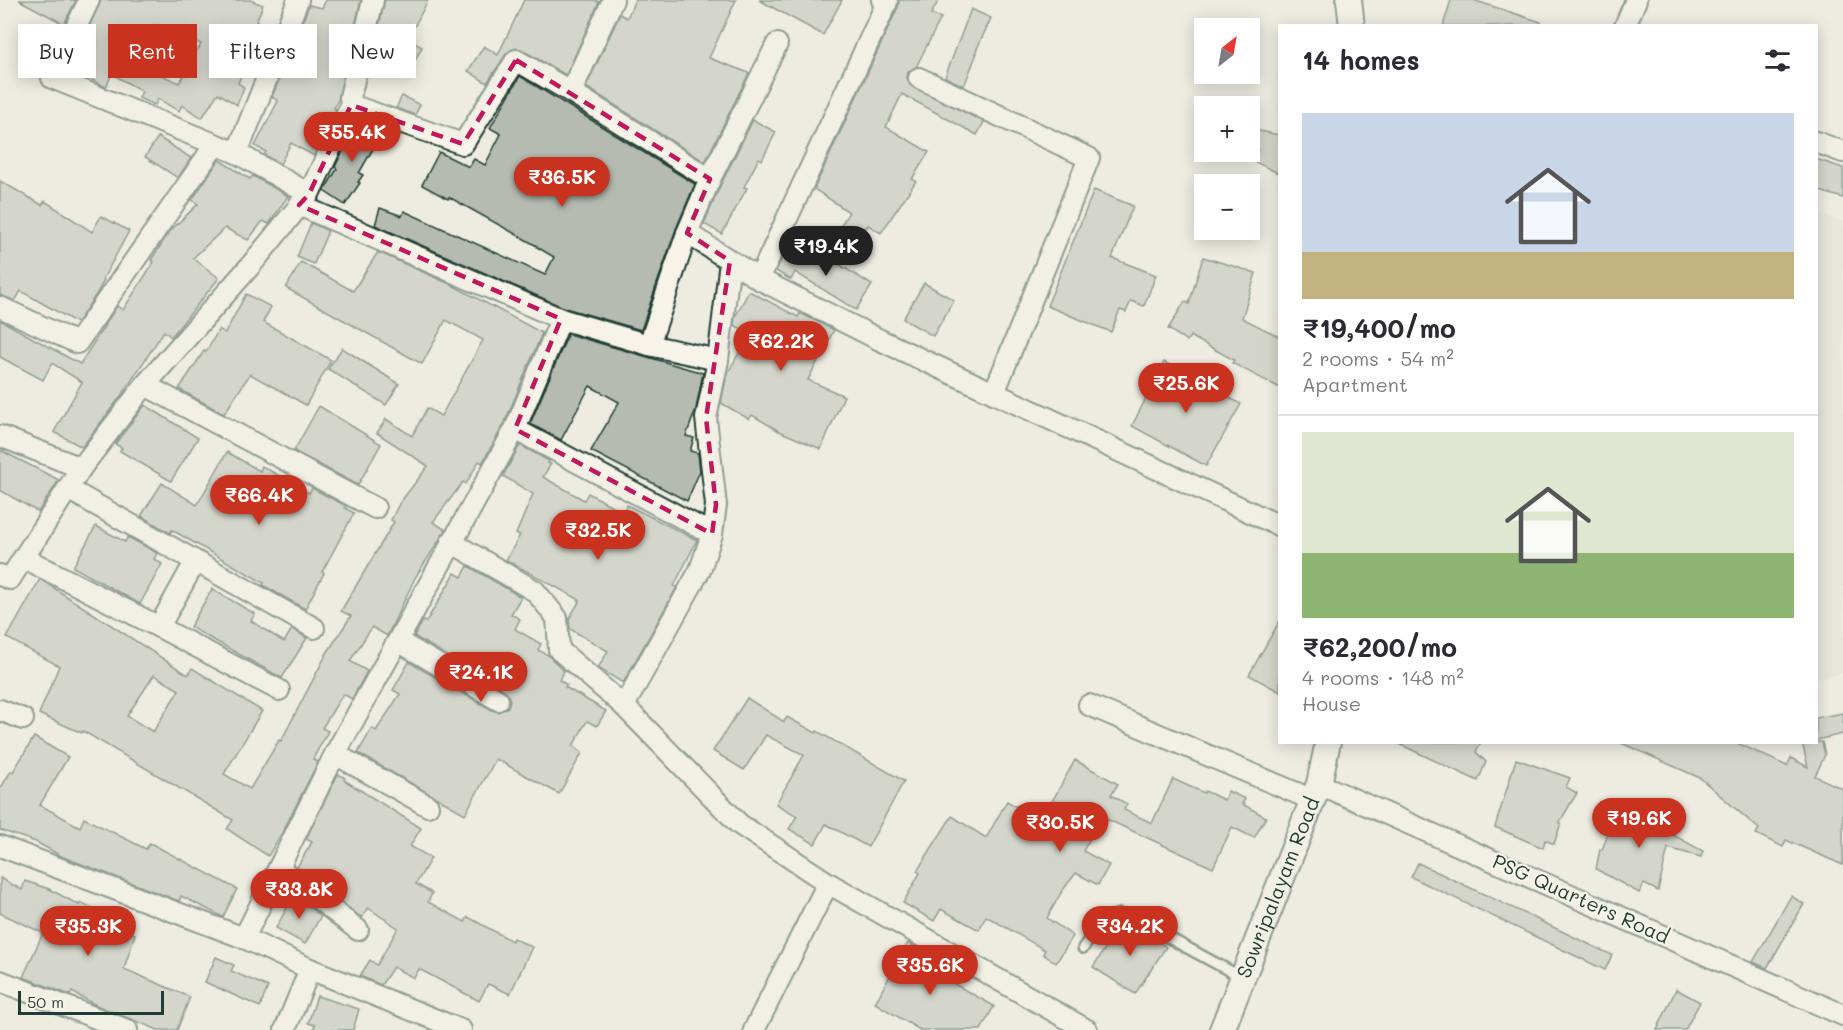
<!DOCTYPE html>
<meta charset="utf-8">
<style>
:root{--surface:#fff;--page:#f7f7f7;--text:#2b2b33;--muted:#7c7c81;--line:#e1e1e2;--accent:#c8321e}
body{margin:0;font-family:Mali,sans-serif;background:var(--page);color:var(--text);height:100vh;display:flex;flex-direction:column;font-size:22px;white-space:nowrap}
*{box-sizing:border-box;margin:0}
p{font-size:20px;color:var(--muted)}
.icon{flex:none;width:33px;height:33px;fill:none;stroke:currentColor;stroke-width:2;stroke-linecap:round;stroke-linejoin:round}
.map{position:relative;flex:1;overflow:hidden}
.details{position:absolute;left:1278px;top:24px;width:540px;height:720px;display:flex;flex-direction:column;background:var(--surface);border-radius:0px;box-shadow:0 3px 15px #0003}
.details>*{flex:none}
.top-card{position:absolute;left:18px;top:24px;width:570px;height:54px;display:flex;gap:12px}
.needle{width:39px;rotate:31deg}
.controls{position:absolute;left:1194px;top:18px;display:grid;gap:12px}
.controls a{display:grid;place-items:center;width:66px;height:66px;border-radius:0px;background:var(--surface);box-shadow:0 3px 15px #0003;font-size:30px}
.scale{position:absolute;left:18px;bottom:15px;width:146px;box-sizing:border-box;padding-left:6px;border:3px solid #1f3d34;border-top:0;font-size:16px;line-height:21px;white-space:nowrap;color:#1f3d34;-webkit-text-stroke:4px #f7f3e8;paint-order:stroke}
.price{position:absolute;translate:-50% -51px;padding:0 14px;border-radius:21px;background:var(--accent);color:#fff;font-size:20px;line-height:39px;filter:drop-shadow(0 2px 3px #0008)}
.price::after{content:'';position:absolute;left:50%;top:36px;width:18px;height:14px;margin-left:-9px;background:inherit;clip-path:polygon(0 0,100% 0,50% 100%)}
.price.selected{background:#222;color:#fff}
ul{padding:0;list-style:none}
li{display:grid;align-content:center;gap:12px;height:318px;padding:0 24px}
li+li{border-top:2px solid var(--line)}
li span{display:grid;place-items:center;height:186px;border-radius:0px;color:#555}
li>.icon{margin-inline-start:auto}
span .icon{width:108px;height:108px;fill:#fffc;stroke-width:1}
li b{font-size:26px}
h2{display:flex;justify-content:space-between;align-items:center;height:72px;padding:0 24px;font-size:26px}
.pill{padding:0 21px;border-radius:0px;background:var(--surface);box-shadow:0 3px 15px #0003;font-size:21px;line-height:54px}
.pill.selected{background:var(--accent);color:#fff}
.map>svg:first-child{display:block}
.built{fill:#ddddd2}
.building{fill:#b5bbb0;stroke:#1f3d34;stroke-width:1.5;fill-rule:evenodd}
.lines{fill:none;stroke-linecap:round;stroke-linejoin:round}
.service-casing{stroke:#1f3d34;stroke-width:14}
.minor-casing{stroke:#1f3d34;stroke-width:24}
.tertiary-casing{stroke:#1f3d34;stroke-width:28}
.service{stroke:#f7f3e8;stroke-width:9}
.minor{stroke:#f7f3e8;stroke-width:20}
.tertiary{stroke:#f7f3e8;stroke-width:24}
.marked{fill:none;stroke:#c2185b;stroke-width:4.5;stroke-dasharray:12 8;stroke-linejoin:round}
.labels{text-anchor:middle;stroke-width:4.5;stroke-linejoin:round;paint-order:stroke}
.street-label{font-size:20px;fill:#1f3d34;stroke:#f7f3e8}
</style>
<div class="map">
<svg width="1843" height="1030" viewBox="0 0 1843 1030">
<rect width="100%" height="100%" fill="#eeece1"/>
<filter id="ink" filterUnits="userSpaceOnUse"><feTurbulence type="fractalNoise" baseFrequency=".0167" numOctaves="2"/><feDisplacementMap in="SourceGraphic" scale="12" xChannelSelector="R" yChannelSelector="G"/><feConvolveMatrix kernelMatrix="1 2 1 2 8 2 1 2 1" color-interpolation-filters="sRGB"/></filter>
<g filter="url(#ink)">
<path class="built" d="M1817 213 1843 222V673L1817 679Z"/>
<g class="building">
<path d="M19 0H76L64 24Z"/>
<path d="M101 0H250L263 5 256 22 269 27 260 49 253 47 238 83 244 87 237 105 218 93 202 118 182 105 179 111 158 99 155 105 139 98 142 91 112 74 106 87 72 70 88 40 85 36ZM155 25 201 44 179 83 135 63Z"/>
<path d="M326 0H361L338 100 334 108 336 109 314 156 291 143 280 164 264 155 266 152 255 146 278 101 272 97 287 60 302 30 300 28 309 5 322 8Z"/>
<path d="M385 0H428L408 39 422 47 407 76 391 70 399 50 376 38Z"/>
<path d="M524 0H595L599 2 566 75 522 50 516 48 506 54 487 83 468 71 484 46 498 55Z"/>
<path d="M635 0H736L709 58 749 73 705 162 586 87 620 14 627 18Z"/>
<path d="M759 0H842L823 35Z"/>
<path d="M899 0H939L931 14 941 18 916 67 908 72 907 78 910 85 984 122 977 135 902 94 886 127 929 152 912 179 916 181 881 233 868 225 860 238 841 225 849 212 814 189 898 7Z"/>
<path d="M1451 0H1473L1541 22 1540 26H1443Z"/>
<path d="M971 9 991 18 975 53H977L964 86 945 77Z"/>
<path d="M520 76 695 184 676 229 641 330 565 308 375 225 380 208 402 216 404 211 545 275 554 257 537 247V246L449 197 448 199 422 185 439 152 469 167 474 159 485 165 501 134 490 128Z"/>
<path d="M402 96 420 105 415 115 396 108Z"/>
<path d="M753 120 776 132 762 160 759 158 744 187 747 188 722 234 704 224 721 184Z"/>
<path d="M357 121 381 135 359 173 363 175 358 182 360 183 345 205 324 191 337 169 335 167Z"/>
<path d="M1254 130 1280 135V174L1253 161 1258 150 1250 148Z"/>
<path d="M158 137 191 158 178 178 145 157Z"/>
<path d="M1816 159 1843 168V198L1816 190Z"/>
<path d="M219 160 250 179 253 176 288 196 269 224 263 221 248 240 225 228 193 258 219 278 171 337 164 331 124 392 82 447 54 432 82 382 52 363 43 380 0 357V320L80 364 117 306 123 310 154 262 151 260 170 231 198 204 192 200Z"/>
<path d="M0 181 42 205 45 201 92 232 101 216 129 231 103 279 104 280 97 293 77 323 21 291 15 301 0 295Z"/>
<path d="M1094 190 1133 206 1112 258 1156 275 1144 306 1131 301 1126 312 1120 310 1111 332 1047 306Z"/>
<path d="M311 223 328 231 314 264 297 257Z"/>
<path d="M787 248 811 262 818 251 872 285 856 310 795 272 791 280 776 271Z"/>
<path d="M378 252 452 285 542 333 504 424 482 463 479 461 466 484 463 482 433 522 446 530 416 576 387 636 372 627 350 661 367 671 352 699 343 694 322 728 328 731 313 759 318 762 282 833 268 856 227 829 233 820 83 731 82 733 39 714 59 666 7 638 40 579 188 675 192 668 262 711 224 774 250 789 279 740 281 741 327 653 351 616 341 611 394 522 391 520 399 504 428 466 377 433 386 419 412 436 427 408 441 416 483 340 446 320 422 364 286 288 301 262 353 291ZM154 675 179 690 153 732 127 716Z"/>
<path d="M1203 257 1256 273 1242 318 1280 337V388L1232 363 1234 360 1190 336 1187 341 1168 329 1185 301 1189 304Z"/>
<path d="M924 283 954 300 933 336 903 319Z"/>
<path d="M749 291 798 317 800 313 834 330 808 380 844 396 821 449 779 431 752 415 749 419 721 403 727 374 743 346 741 345 747 332 734 325 735 317Z"/>
<path d="M246 294 271 307 263 322 331 360 306 405 250 374 224 414 179 389 204 351 206 352 219 329 225 333Z"/>
<path d="M568 334 703 373 696 409 686 436 694 438 690 451 698 453 700 471 687 501 591 451 619 402 590 386 561 440 530 424Z"/>
<path d="M342 348 399 384 386 405 328 369Z"/>
<path d="M1164 362 1241 404 1206 466 1132 426Z"/>
<path d="M145 405 198 438 171 481 120 451 122 448 115 444Z"/>
<path d="M319 406 381 444 358 485 294 451Z"/>
<path d="M520 445 549 461 548 463 551 464 543 477 584 500 588 493 623 512 627 505 697 540 674 586 677 587 623 683 598 668 608 651 570 629 569 619 580 600 506 560 520 535 516 534 533 494 503 476Z"/>
<path d="M0 450 59 480 38 512 0 490Z"/>
<path d="M227 452 260 471 262 466 309 493 312 488 346 506 345 508 354 513 322 572 324 573 305 609 263 585 264 583 172 530 170 533 141 516 162 483 197 505Z"/>
<path d="M96 526 125 542 128 537 157 553 154 559 162 564 140 604 73 567Z"/>
<path d="M468 566 521 597 511 614 520 619 515 629 541 644 538 650 548 655 564 671 559 680 567 685 565 687 606 711 597 726 587 721 573 746 582 753 559 794 496 759 465 814 358 753 372 728 376 731 400 694 393 690 409 662 492 710 498 712 508 707 510 700 504 690 414 636 423 621 426 622 455 573 462 577Z"/>
<path d="M212 589 255 614 251 621 284 642 292 629 307 638 282 678 190 627Z"/>
<path d="M1280 620V692L1249 675Z"/>
<path d="M747 698 784 722 787 717 816 733 817 731 904 781 868 847 826 824 815 844 789 829 797 816 776 804 804 755 766 735 744 770 713 751Z"/>
<path d="M1843 713V734L1816 740V718Z"/>
<path d="M34 737 68 757 40 805 80 827 84 818 146 849 150 843 237 889 223 917 181 896 179 901 63 857 36 842 0 830V789L11 771 13 772Z"/>
<path d="M1395 742H1481L1476 752 1486 762 1478 781Z"/>
<path d="M1619 742H1735L1787 766 1791 758 1808 767 1802 742H1822L1825 755 1815 776 1843 789V865L1786 840 1783 847 1756 834 1759 829 1700 778Z"/>
<path d="M1516 759 1570 778 1566 787 1577 793 1559 823H1561L1554 844 1545 840 1543 848 1495 827Z"/>
<path d="M1075 760 1118 784 1111 795 1127 804 1124 810 1152 823 1173 779 1204 793 1205 791 1224 800 1228 791 1245 799 1242 804 1266 817 1254 838 1232 827 1213 868 1102 817 1083 851 1109 865 1098 885 1076 873 1062 891 1047 918 1073 936 1056 963 1043 954 1045 950 986 916 979 930 941 909 934 921 903 903 920 873 917 871 952 816 986 838 1007 801 1041 821Z"/>
<path d="M338 774 345 778 344 780 421 828 410 846 431 858 416 884 432 893 428 902 465 922 468 917 512 941 513 938 532 947 510 994 488 984 479 1001 419 969 414 978 393 967 381 985 360 976 370 960 377 965 398 928 368 908 362 918 297 867 312 842 306 839Z"/>
<path d="M1620 804 1677 826 1673 835 1703 851 1701 857 1668 848 1658 891 1644 884 1639 893 1596 869 1600 849 1602 850 1612 822 1609 820Z"/>
<path d="M1418 863 1612 955 1605 970 1411 877Z"/>
<path d="M0 878 22 890 25 881 49 889 79 905 80 903 105 913 101 923 135 934 124 969 190 997 177 1030H158L96 1005 72 992 70 995 23 977 43 933 0 913Z"/>
<path d="M294 895 321 916 305 944 276 928Z"/>
<path d="M1791 896 1804 904 1767 968 1753 962Z"/>
<path d="M1122 922 1143 931 1166 947 1135 994 1093 967Z"/>
<path d="M908 943 946 964 940 976 994 1006 981 1030H920L875 1003Z"/>
<path d="M216 957 234 965 231 971 268 987 260 1007 205 982Z"/>
<path d="M1676 989 1700 1002 1685 1030H1657Z"/>
<path d="M317 996 359 1009 353 1030H313L315 1025 308 1023Z"/>
</g>
<g class="lines">
<defs>
<path id="service" d="M1083 948 1105 918 1120 914 1136 920 1241 977"/>
<g id="minor">
<path d="M89 0 52 78 237 153 298 0"/>
<path d="M613 0 571 92 710 179 687 233 759 279 880 340 1280 526"/>
<path d="M1625 26 1636 0"/>
<path d="M919 78 1089 158 994 393"/>
<path d="M351 105 463 144 516 60 571 92"/>
<path d="M1816 142 1843 152"/>
<path d="M710 179 777 44"/>
<path d="M309 194 351 105 350 97 373 0"/>
<path d="M759 279 887 2 882 0"/>
<path d="M0 307 77 343 215 145"/>
<path d="M561 319 649 345 687 233"/>
<path d="M649 345 718 360"/>
<path d="M145 385 375 508"/>
<path d="M515 429 712 534 716 505 706 418 718 360 730 261"/>
<path d="M0 436 81 468"/>
<path d="M68 489 314 628"/>
<path d="M451 542 535 591 557 618 559 650 624 706 739 824 828 883"/>
<path d="M24 558 159 627"/>
<path d="M195 562 159 627 279 690"/>
<path d="M0 575 10 579 81 468 145 385 251 265 309 194 237 153"/>
<path d="M398 641 498 700"/>
<path d="M1089 705 1313 800"/>
<path d="M624 706 700 570 712 534"/>
<path d="M0 710 23 719"/>
<path d="M335 754 428 806"/>
<path d="M1319 784 1843 1015"/>
<path d="M0 846 244 938 310 969 285 1030"/>
<path d="M279 868 358 930"/>
<path d="M244 938 335 754 515 429 561 319 299 205"/>
<path d="M310 969 461 1030"/>
<path d="M0 981 127 1030"/>
<path d="M754 1030 828 883 1087 1030"/>
</g>
<g id="tertiary">
<path d="M1349 0 1352 26"/>
<path id="s1" d="M1222 1030 1319 784 1328 742"/>
</g>
</defs>
<use href="#service" class="service-casing"/>
<use href="#minor" class="minor-casing"/>
<use href="#tertiary" class="tertiary-casing"/>
<use href="#service" class="service"/>
<use href="#minor" class="minor"/>
<use href="#tertiary" class="tertiary"/>
</g>
</g>
<path d="M0 0H1843V1030H0ZM516 60 710 179 687 233 730 261 706 418 716 505 712 534 515 429 561 319 299 205 309 194 351 105 463 144Z" fill="#eeece1" fill-opacity=".55" fill-rule="evenodd"/>
<path class="marked" d="M516 60 710 179 687 233 730 261 706 418 716 505 712 534 515 429 561 319 299 205 309 194 351 105 463 144Z"/>
<g class="labels">
<g class="street-label">
<text dy="7" stroke="none"><textPath href="#s1" startOffset="153">Sowripalayam Road</textPath></text>
<text transform="translate(1581 899) rotate(24)" y="7">PSG Quarters Road</text>
</g>
</g>
</svg>
<div class="controls">
<a><svg class="needle" viewBox="-14 -14 28 28"><path d="M0-13l5 13h-10z" fill="#e53935"/><path d="M0 13l5-13h-10z" fill="#7c7c81"/></svg></a>
<a>+</a>
<a>−</a>
</div>
<div class="scale">50 m</div>
<b class="price" style="left:352px;top:163px">₹55.4K</b>
<b class="price" style="left:562px;top:208px">₹36.5K</b>
<b class="price selected" style="left:826px;top:277px">₹19.4K</b>
<b class="price" style="left:781px;top:372px">₹62.2K</b>
<b class="price" style="left:1186px;top:414px">₹25.6K</b>
<b class="price" style="left:259px;top:526px">₹66.4K</b>
<b class="price" style="left:598px;top:561px">₹32.5K</b>
<b class="price" style="left:481px;top:703px">₹24.1K</b>
<b class="price" style="left:1639px;top:849px">₹19.6K</b>
<b class="price" style="left:1060px;top:853px">₹30.5K</b>
<b class="price" style="left:299px;top:920px">₹33.8K</b>
<b class="price" style="left:88px;top:957px">₹35.3K</b>
<b class="price" style="left:1130px;top:957px">₹34.2K</b>
<b class="price" style="left:930px;top:996px">₹35.6K</b>
<div class="top-card">
<a class="pill">Buy</a>
<a class="pill selected">Rent</a>
<a class="pill">Filters</a>
<a class="pill">New</a>
</div>
<section class="details">
<h2>14 homes<svg class="icon" aria-label="filters" viewBox="0 0 24 24"><path d="M4 7h16M4 17h16"/><circle cx="9" cy="7" r="2"/><circle cx="15" cy="17" r="2"/></svg></h2>
<ul>
<li><span style="background:linear-gradient(#c9d6e8 75%,#c2b280 0)"><svg class="icon" aria-label="home" viewBox="0 0 24 24"><path d="M3 11l9-7 9 7M6 9v11h12V9"/></svg></span><div><b>₹19,400/mo</b><p>2 rooms · 54 m²</p><p>Apartment</p></div></li>
<li><span style="background:linear-gradient(#dfe7d0 65%,#8fb573 0)"><svg class="icon" aria-label="home" viewBox="0 0 24 24"><path d="M3 11l9-7 9 7M6 9v11h12V9"/></svg></span><div><b>₹62,200/mo</b><p>4 rooms · 148 m²</p><p>House</p></div></li>
</ul>
</section>
</div>
